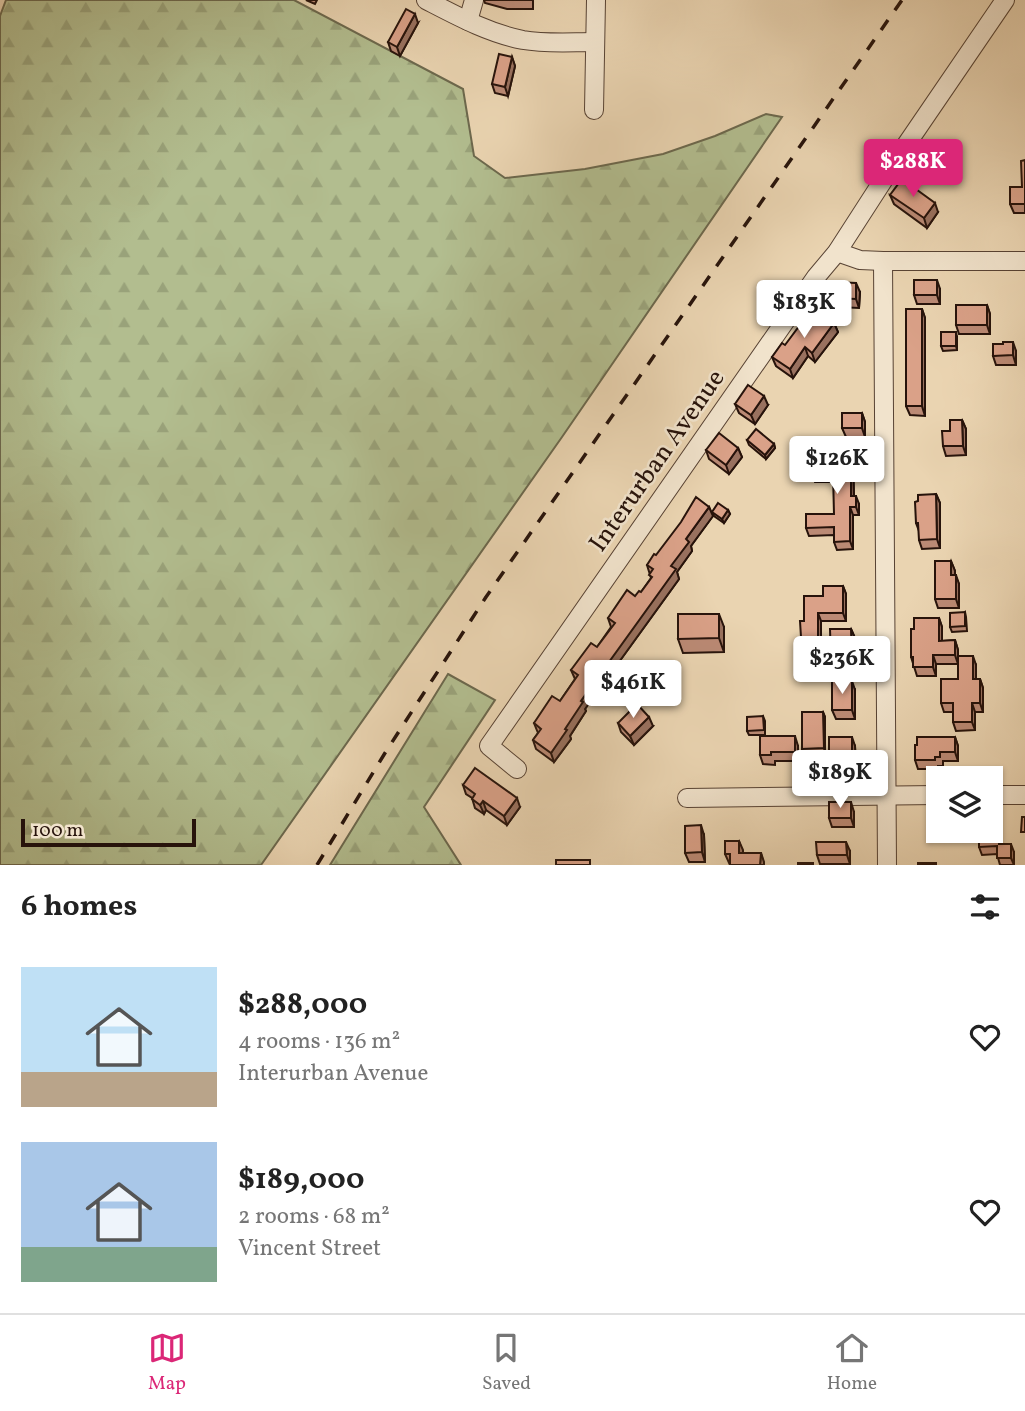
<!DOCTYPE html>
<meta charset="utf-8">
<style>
:root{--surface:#fff;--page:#f2f2f2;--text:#222;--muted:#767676;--line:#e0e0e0;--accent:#db2777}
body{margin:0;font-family:Vollkorn,serif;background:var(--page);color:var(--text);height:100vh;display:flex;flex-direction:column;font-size:26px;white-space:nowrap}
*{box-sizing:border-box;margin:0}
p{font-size:23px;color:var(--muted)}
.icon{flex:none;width:38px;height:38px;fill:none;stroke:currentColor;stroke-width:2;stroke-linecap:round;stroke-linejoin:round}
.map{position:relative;height:865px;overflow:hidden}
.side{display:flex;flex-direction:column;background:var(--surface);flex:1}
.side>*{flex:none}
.fabs{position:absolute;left:926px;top:766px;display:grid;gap:14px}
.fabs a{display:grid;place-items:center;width:77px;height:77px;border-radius:0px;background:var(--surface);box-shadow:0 2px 5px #0004;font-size:35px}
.scale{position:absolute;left:21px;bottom:18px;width:175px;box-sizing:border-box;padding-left:7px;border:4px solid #27130b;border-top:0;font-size:19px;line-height:24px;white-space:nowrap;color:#27130b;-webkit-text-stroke:5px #f1e3cc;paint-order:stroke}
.price{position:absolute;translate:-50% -60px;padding:0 16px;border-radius:7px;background:#fff;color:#222;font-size:23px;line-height:46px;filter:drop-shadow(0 2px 4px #0008)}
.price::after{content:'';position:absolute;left:50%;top:42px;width:21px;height:16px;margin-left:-10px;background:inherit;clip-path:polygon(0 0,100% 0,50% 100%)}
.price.current{background:var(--accent);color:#fff}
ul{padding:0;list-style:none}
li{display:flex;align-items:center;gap:21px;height:175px;padding:0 21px}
li span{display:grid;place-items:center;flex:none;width:196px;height:140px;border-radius:0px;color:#555}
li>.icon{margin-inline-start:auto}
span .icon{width:84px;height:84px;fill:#fffc;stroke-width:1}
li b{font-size:30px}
h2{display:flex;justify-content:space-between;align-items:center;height:84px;padding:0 21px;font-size:30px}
.menu{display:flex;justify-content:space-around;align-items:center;height:98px;border-top:2px solid var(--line);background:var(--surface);font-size:19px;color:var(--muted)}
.menu a{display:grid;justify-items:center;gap:4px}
.menu .current{color:var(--accent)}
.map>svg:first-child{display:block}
.forest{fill:url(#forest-firs);stroke:#6c684d;stroke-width:2}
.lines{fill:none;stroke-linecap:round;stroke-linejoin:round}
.minor-casing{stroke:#584334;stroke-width:20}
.minor{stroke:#f1e3cc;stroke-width:18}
.rail{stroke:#27130b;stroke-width:3.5;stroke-dasharray:12 12;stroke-linecap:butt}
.wall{fill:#bb8a75;stroke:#27130b;stroke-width:2}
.shaded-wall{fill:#99715f;stroke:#27130b;stroke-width:2}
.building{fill:#daa188;stroke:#27130b;stroke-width:2}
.labels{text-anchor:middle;stroke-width:5;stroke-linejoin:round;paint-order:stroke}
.street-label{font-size:26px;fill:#27130b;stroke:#f1e3cc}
</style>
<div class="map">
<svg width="1025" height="865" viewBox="0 0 1025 865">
<defs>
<pattern id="forest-firs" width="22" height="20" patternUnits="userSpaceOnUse" patternTransform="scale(1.75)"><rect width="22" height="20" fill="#b2bd8f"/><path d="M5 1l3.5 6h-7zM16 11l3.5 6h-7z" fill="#99a27a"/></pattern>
</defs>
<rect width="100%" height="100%" fill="#ead4b1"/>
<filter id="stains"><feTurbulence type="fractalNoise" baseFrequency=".00286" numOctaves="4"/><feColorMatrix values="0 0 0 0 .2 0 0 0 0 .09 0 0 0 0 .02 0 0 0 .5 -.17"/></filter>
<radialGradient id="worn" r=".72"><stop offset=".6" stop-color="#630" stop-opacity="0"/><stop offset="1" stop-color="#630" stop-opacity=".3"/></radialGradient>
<g class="forest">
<path d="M6 0H294L463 89 474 156 505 178 585 169 663 154 715 136 766 114 782 117 562 437 261 865H0V16Z"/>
<path d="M448 674 495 700 424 807 461 865H330Z"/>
</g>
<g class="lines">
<defs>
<g id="minor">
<path d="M426 0C457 16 488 33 523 40 546 44 571 42 594 42"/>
<path d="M468 21 474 0"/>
<path d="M594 110 596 0"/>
<path d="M837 252 860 260 883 261H1025"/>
<path d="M883 261 887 865"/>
<path d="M517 769 489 746 816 277 837 252 906 145 1005 0"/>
<path d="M990 795H1025"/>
<path d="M687 798 938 795"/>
</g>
</defs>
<use href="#minor" class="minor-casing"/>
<use href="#minor" class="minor"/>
<path class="rail" d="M317 865 385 753 486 597 902 0"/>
</g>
<g class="wall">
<path d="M306 0H317L315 4Z"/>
<path d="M484 0H533V9H507L485 3Z"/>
<path d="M418 23 400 56 391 51 388 42Z"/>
<path d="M512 57 515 66 508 96 495 93 492 84Z"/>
<path d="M1025 160V213H1014L1010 204 1022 187Z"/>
<path d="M890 195 938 212 927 228 894 204Z"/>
<path d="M940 289V304H917L914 295Z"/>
<path d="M860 292 859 308 838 307V310L820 309 817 300Z"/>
<path d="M987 305 990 314V334H959L956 325Z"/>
<path d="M922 309 925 318V416L910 415 906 406Z"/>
<path d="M834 323 838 332 815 362 808 356 793 378 776 366 772 357 805 329Z"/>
<path d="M957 337V350L943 351 941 346Z"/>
<path d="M1016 351V365H996L993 356Z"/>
<path d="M735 404 768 405 755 424 739 413Z"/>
<path d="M862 413 865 422V437H846L842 428Z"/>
<path d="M962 420 966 429V455L946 456 943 446 950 431Z"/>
<path d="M747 440 774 444 775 448 766 459 749 445Z"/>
<path d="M738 448 742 457 729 474 709 459 706 450Z"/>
<path d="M851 450 853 458 854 496 859 504V515H853V549L837 550 834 542V535L809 536 806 528 834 514V482H815L812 474 833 463Z"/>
<path d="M936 494 940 503V548L922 549 919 540V531L916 523 918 501Z"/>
<path d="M709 507 713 516 691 546 692 551 677 572 679 579 585 709 586 711 570 736 571 739 554 762 536 749 533 740 538 733 534 723 560 701 575 679 571 670 597 647 611 627 608 618 641 592 651 578 647 565Z"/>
<path d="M728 510 730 514 724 523 714 516 712 512Z"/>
<path d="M951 561 955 571V575L959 584V608H938L935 599Z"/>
<path d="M843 586 846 594V621H821V645H804L801 637 804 621 823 596Z"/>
<path d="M965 612 966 617 967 631 952 632 950 627Z"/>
<path d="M939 618 942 627V641L955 640 958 650V664H936V676H917L911 657 914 629Z"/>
<path d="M724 627V652L683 653 678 639Z"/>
<path d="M851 629 855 638V671H834L831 662Z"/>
<path d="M976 665V679H980L983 688V712H975V730L956 731 953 722V712H944L941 703 958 679Z"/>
<path d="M855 690V719H836L832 710Z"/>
<path d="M823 712 825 717V753H803L802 749Z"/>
<path d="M763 716 765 721V735H749L747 731Z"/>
<path d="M618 723 653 726 634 745 621 732Z"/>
<path d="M955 737 958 746V761H943V766H938V769H918L915 760Z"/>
<path d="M798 746V761H775V765L763 764 760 755Z"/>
<path d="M855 746 856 769 832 770 829 760Z"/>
<path d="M463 785 520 807 507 825 486 810 484 814 475 808 472 798 466 794Z"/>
<path d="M854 812V827H832L829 818Z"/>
<path d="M999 818 1001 826V844L1014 852V865H1000L997 854 982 855 979 847Z"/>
<path d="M704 835 705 862H689L685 853Z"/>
<path d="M739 841 743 853H761L764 865H730L725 854Z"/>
<path d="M850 851V864H820L817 855Z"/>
</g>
<g class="shaded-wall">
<path d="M415 14 418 23 400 56 397 47Z"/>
<path d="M512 57 515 66 508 96 505 87Z"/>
<path d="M935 203 938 212 927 228 924 218Z"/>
<path d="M937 280 940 289V304L937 295Z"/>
<path d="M856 283 860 292 859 308 856 299Z"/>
<path d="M987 305 990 314V334L987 325Z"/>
<path d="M922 309 925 318V416L922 406Z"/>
<path d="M834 323 838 332 815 362 812 353Z"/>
<path d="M956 332 957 337V350L956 346Z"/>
<path d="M1013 342 1016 351V365L1013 355Z"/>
<path d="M805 347 808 356 793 378 790 369Z"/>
<path d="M764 396 768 405 755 424 751 415Z"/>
<path d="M862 413 865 422V437L862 428Z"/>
<path d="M962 420 966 429V455L963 446Z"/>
<path d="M774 444 775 448 766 459 765 455Z"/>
<path d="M738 448 742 457 729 474 726 465Z"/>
<path d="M851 450 853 458 854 504 851 496Z"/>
<path d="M936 494 940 503V548L937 539Z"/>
<path d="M856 496 859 504V515L856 507Z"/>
<path d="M709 507 713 516 691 546 692 551 677 572 679 579 585 709 586 711 570 736 571 739 554 762 551 753 581 701 686 539Z"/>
<path d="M850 507 853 515V549L850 541Z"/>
<path d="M728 510 730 514 724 523 722 519Z"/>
<path d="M951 561 955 571V584L951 575Z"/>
<path d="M956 575 959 584V608L956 599Z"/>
<path d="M843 586 846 594V621L843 613Z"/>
<path d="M818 613 821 621V645L818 637Z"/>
<path d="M719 614 724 627V652L719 638Z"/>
<path d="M939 618 942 627V650L939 641Z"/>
<path d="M851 629 855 638V671L852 662Z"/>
<path d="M955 640 958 650V664L955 655Z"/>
<path d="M933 655 936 664V676L933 667Z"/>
<path d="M973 656 976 665V688L973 679Z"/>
<path d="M980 679 983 688V712L980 703Z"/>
<path d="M852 681 855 690V719L852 710Z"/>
<path d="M972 703 975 712V730L972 722Z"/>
<path d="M823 712 825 717V753L824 748Z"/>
<path d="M649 717 653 726 634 745 630 736Z"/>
<path d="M795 736 798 746V761L795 752Z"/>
<path d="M852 737 855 746 856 769 852 760Z"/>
<path d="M955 737 958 746V761L955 752Z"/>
<path d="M517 798 520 807 507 825 504 816Z"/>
<path d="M483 801 486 810 484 814 480 805Z"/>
<path d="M851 802 854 812V827L851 818Z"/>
<path d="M999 818 1001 826V852L999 844Z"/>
<path d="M701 825 704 835 705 862 702 852Z"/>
<path d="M739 841 743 850V862L739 853Z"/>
<path d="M846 842 850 851V864L847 855Z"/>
<path d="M1011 844 1014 852V865L1011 858Z"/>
<path d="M761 853 764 862V865H760Z"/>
</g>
<g class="building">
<path d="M406 9 415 14 397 47 388 42Z"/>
<path d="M499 54 512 57 505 87 492 84Z"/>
<path d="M1025 160V204H1010V187H1022L1021 161Z"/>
<path d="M902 179 935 203 924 218 890 195Z"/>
<rect x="914" y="280" width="23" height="15"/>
<path d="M832 282 856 283V299L834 298V301L817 300 818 285H832Z"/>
<rect x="956" y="305" width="31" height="20"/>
<rect x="906" y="309" width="16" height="97"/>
<path d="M818 311 834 323 812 353 805 347 790 369 772 357 782 343 785 345 800 325 805 329Z"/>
<rect x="941" y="332" width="15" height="14"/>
<path d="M1003 342H1013V355L993 356V344H1003Z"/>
<path d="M748 385 764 396 751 415 735 404Z"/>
<rect x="842" y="413" width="20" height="15"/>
<path d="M950 420H962L963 446H943L942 431H950Z"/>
<path d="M756 429 774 444 765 455 747 440Z"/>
<path d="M719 433 738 448 726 465 706 450Z"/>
<path d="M833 450H851V496H856V507H850V541L834 542V527L806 528V514H834L833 474H812V463H833Z"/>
<path d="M936 494 937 539 919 540 918 523H916L915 502 918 501V495Z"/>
<path d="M696 497 709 507 686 539 689 542 671 566 676 569 581 701 583 702 565 729 567 730 551 753 533 740 541 729 534 723 552 696 560 701 578 675 571 670 591 643 597 647 615 623 608 618 627 590 635 596 639 591 641 592 652 577 649 575 653 569 647 565 654 554 656 555 681 522Z"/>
<path d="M718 503 728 510 722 519 712 512Z"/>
<path d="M935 561H951V575H956V599H935Z"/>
<path d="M823 586H843V613H818V637H801L800 621H804V596H823Z"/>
<path d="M965 612V626L950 627V613Z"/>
<path d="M678 614H719V638L678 639Z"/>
<path d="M914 618H939V641L955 640V655H933V667H913V657H911V629H914Z"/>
<path d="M830 629H851L852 662H831Z"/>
<path d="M958 656H973V679H980V703H972V722H953V703H941V679H958Z"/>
<rect x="832" y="681" width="20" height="29"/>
<path d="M637 704 649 717 630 736 618 723Z"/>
<path d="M802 712H823L824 748 802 749Z"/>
<path d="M763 716 764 730 747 731V717Z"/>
<path d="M760 736H795V752H771V755H760Z"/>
<rect x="829" y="737" width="23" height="23"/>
<path d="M917 737H955V752H940V757H935V760H915V745H917Z"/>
<path d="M475 768 517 798 504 816 483 801 480 805 472 799 475 794 463 785Z"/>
<rect x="829" y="802" width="22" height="16"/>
<path d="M1022 817H1025V832H1021Z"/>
<path d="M999 818V844H1011V858H997V846L979 847V831H990V819Z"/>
<path d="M701 825 702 852 685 853V826Z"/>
<path d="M725 841H739V853H761L760 865H730V854H725Z"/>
<path d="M816 842H846L847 855H817Z"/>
<rect x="556" y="860" width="34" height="5"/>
<rect x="798" y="863" width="15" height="2"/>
<rect x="918" y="863" width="18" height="2"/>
</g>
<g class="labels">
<g class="street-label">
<text transform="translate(656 460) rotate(-55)" y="9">Interurban Avenue</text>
</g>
</g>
<rect width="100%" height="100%" filter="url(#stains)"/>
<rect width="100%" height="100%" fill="url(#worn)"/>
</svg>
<div class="fabs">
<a><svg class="icon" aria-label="layers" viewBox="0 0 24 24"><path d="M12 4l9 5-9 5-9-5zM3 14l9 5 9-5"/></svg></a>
</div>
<div class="scale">100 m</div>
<b class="price current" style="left:913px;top:199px">$288K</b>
<b class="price" style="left:804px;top:340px">$183K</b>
<b class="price" style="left:837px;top:496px">$126K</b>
<b class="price" style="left:842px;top:696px">$236K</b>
<b class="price" style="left:633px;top:720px">$461K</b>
<b class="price" style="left:840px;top:810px">$189K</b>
</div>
<section class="side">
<h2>6 homes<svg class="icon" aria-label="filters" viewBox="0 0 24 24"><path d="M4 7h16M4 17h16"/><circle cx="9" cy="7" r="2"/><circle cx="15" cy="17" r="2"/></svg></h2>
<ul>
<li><span style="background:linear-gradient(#bfe0f5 75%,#b9a48a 0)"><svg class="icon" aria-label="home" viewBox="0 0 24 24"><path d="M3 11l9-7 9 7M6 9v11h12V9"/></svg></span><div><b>$288,000</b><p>4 rooms · 136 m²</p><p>Interurban Avenue</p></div><svg class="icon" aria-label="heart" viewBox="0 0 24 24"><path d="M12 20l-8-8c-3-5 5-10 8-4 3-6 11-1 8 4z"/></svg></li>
<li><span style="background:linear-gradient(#a9c7e8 75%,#7fa58c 0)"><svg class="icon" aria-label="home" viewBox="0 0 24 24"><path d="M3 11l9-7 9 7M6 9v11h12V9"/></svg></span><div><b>$189,000</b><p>2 rooms · 68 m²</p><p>Vincent Street</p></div><svg class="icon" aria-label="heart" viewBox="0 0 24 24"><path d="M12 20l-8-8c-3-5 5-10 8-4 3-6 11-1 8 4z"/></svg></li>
</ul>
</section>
<nav class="menu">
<a class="current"><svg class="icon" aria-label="map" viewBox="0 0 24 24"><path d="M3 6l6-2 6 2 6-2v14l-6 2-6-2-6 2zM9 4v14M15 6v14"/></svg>Map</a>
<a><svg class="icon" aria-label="saved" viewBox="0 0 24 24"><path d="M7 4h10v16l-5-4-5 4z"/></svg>Saved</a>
<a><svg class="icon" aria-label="home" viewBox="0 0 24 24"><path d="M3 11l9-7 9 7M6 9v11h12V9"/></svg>Home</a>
</nav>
